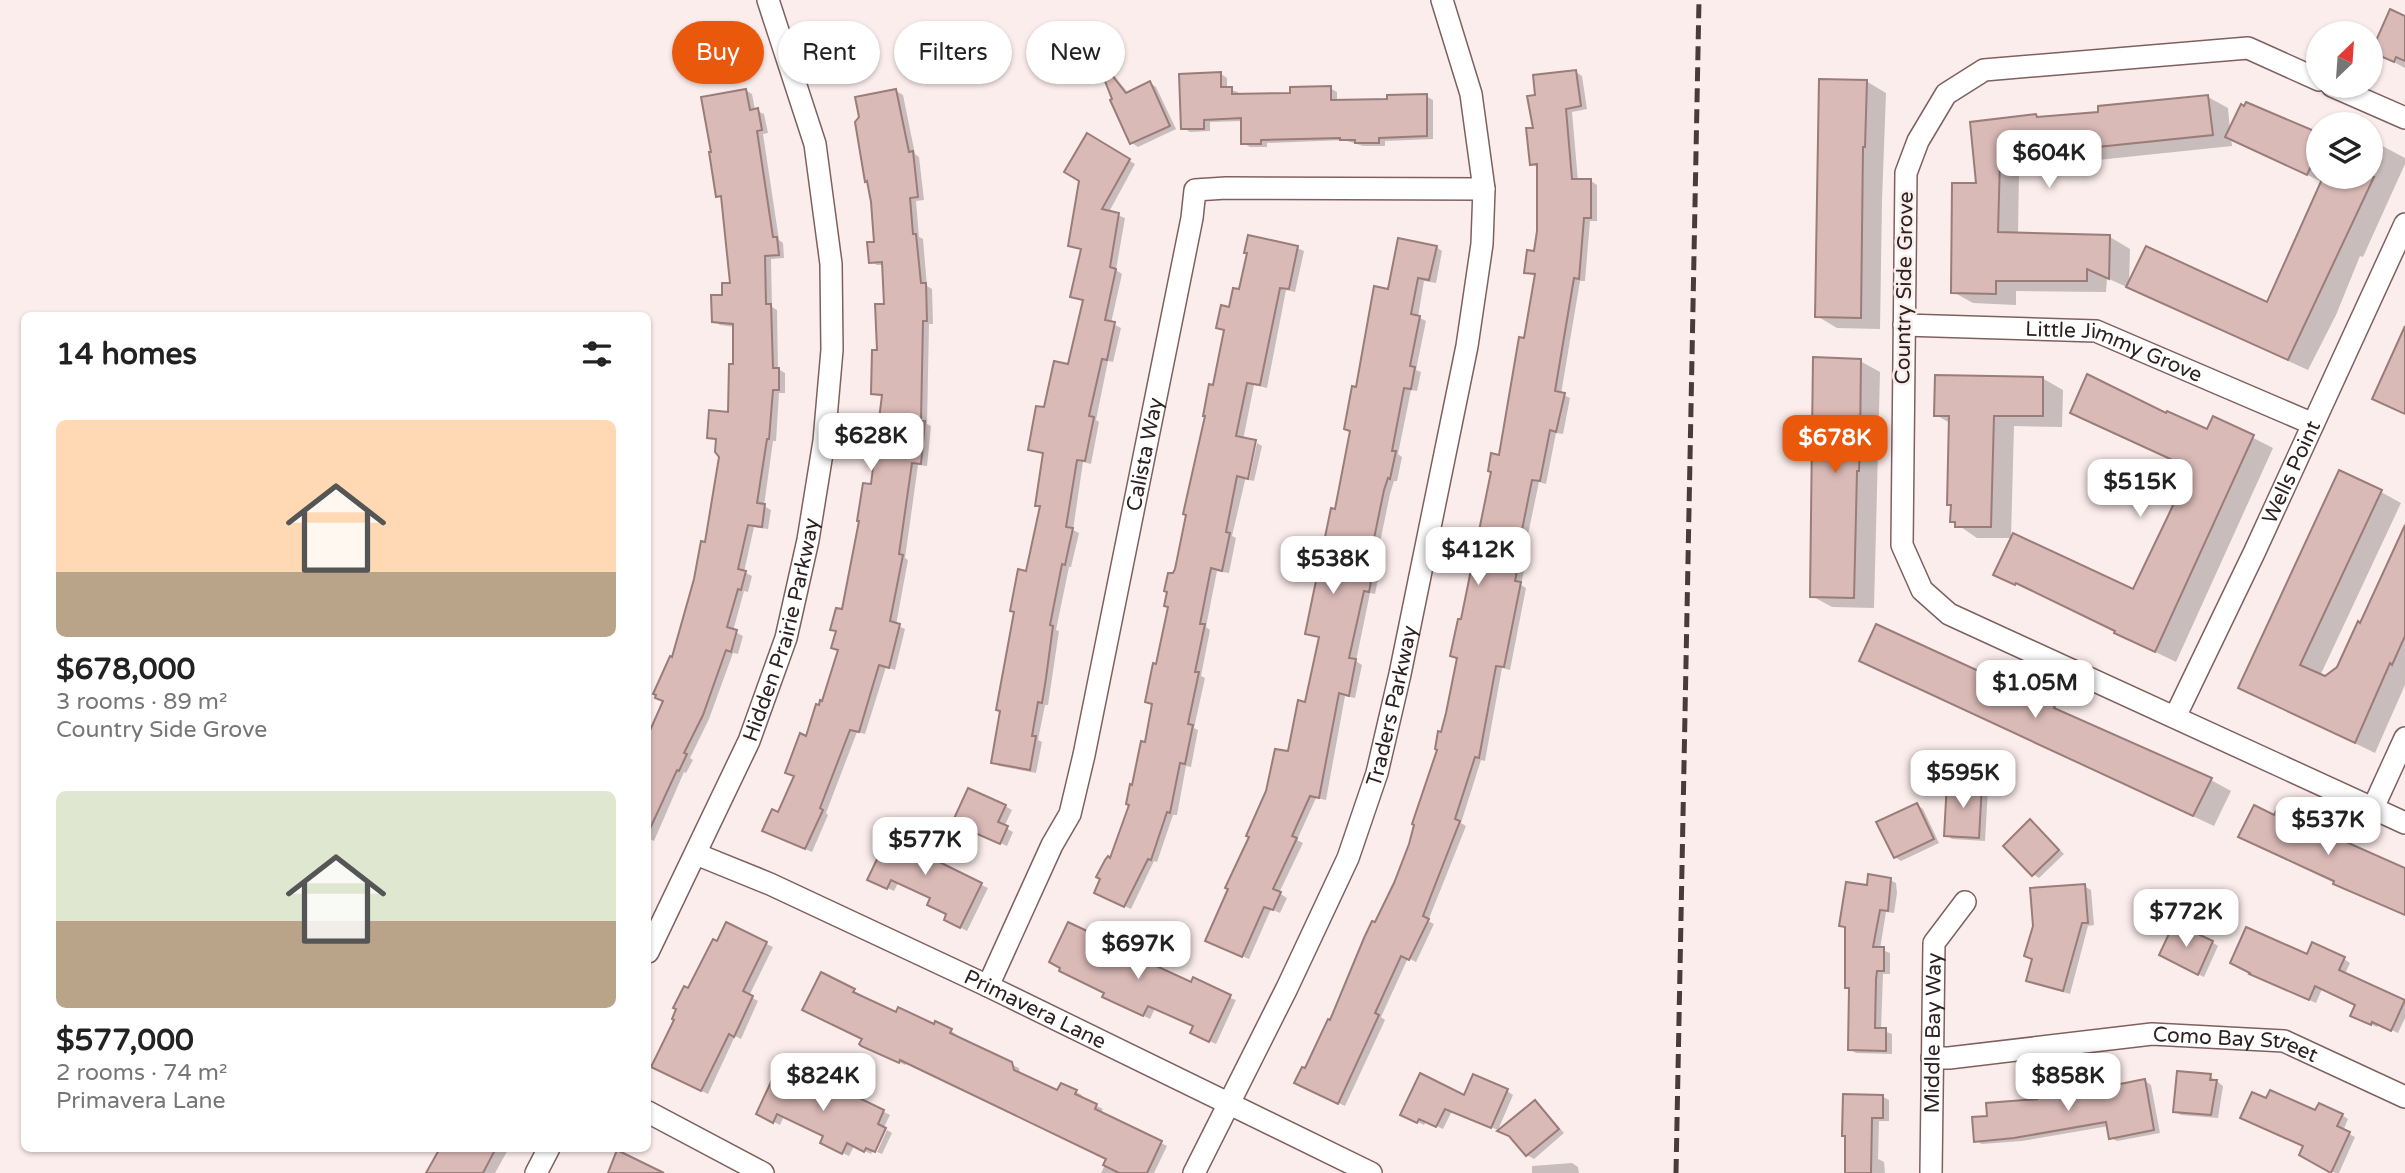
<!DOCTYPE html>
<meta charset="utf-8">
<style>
:root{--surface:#fff;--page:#f2f2f2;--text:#222;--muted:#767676;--accent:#ea580c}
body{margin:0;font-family:"Varela Round",sans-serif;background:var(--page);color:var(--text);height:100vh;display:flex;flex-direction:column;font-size:26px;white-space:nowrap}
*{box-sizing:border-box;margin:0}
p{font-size:23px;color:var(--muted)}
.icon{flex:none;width:38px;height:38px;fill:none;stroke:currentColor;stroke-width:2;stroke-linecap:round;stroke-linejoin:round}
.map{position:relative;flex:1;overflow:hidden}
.sheet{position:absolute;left:21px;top:312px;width:630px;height:840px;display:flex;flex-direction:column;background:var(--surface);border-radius:10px;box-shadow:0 2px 5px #0004}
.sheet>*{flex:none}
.banner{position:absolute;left:672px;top:21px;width:665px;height:63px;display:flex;gap:14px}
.needle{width:46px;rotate:25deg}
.fabs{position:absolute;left:2306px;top:21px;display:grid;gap:14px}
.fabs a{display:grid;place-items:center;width:77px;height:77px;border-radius:50%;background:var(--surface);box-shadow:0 2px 5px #0004;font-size:35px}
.price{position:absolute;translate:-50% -60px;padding:0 16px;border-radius:14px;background:#fff;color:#222;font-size:23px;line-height:46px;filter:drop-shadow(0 2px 4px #0008)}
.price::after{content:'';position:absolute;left:50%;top:42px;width:21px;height:16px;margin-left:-10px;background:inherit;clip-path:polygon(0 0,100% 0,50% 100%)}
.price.active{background:var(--accent);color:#fff}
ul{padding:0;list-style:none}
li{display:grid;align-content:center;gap:14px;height:371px;padding:0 35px}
li span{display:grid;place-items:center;height:217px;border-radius:10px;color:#555}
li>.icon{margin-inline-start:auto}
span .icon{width:126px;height:126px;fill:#fffc;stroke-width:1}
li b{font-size:30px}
h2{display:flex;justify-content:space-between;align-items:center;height:84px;padding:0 35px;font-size:30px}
.tag{padding:0 24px;border-radius:32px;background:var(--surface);box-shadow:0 2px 5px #0004;font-size:24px;line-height:63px}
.tag.active{background:var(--accent);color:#fff}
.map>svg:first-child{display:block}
.shadow{fill:#0003;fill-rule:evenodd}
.building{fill:#dabab7;stroke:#9a7c79;stroke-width:2}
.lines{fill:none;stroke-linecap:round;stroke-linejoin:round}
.minor-casing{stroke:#7e615f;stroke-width:24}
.minor{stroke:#fff;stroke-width:21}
.rail{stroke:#483c3a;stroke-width:5;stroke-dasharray:14 7;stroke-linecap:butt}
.labels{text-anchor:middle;stroke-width:5;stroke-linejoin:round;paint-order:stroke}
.street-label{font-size:21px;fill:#2e2221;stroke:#fbedeb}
</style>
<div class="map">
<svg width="2405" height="1173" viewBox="0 0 2405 1173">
<rect width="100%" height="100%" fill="#fbedeb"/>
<g class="shadow">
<path d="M2405 18V68L2373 51Z"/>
<path d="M1103 66 1110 70 1128 93 1150 83 1156 87 1176 129 1138 147 1132 143Z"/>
<path d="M1576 72 1582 76 1587 109 1572 112 1578 181H1591L1597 185V221H1590L1585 281H1580L1561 394 1570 398 1563 434 1556 433 1546 484 1539 482 1527 539 1530 541 1521 585 1526 588 1510 670 1502 668 1485 761 1481 760 1461 823 1466 826 1428 921 1434 924 1416 962 1408 958 1381 1017 1385 1020 1345 1106 1303 1086 1305 1071 1331 1022 1395 883 1410 844 1442 734 1459 659 1452 656 1463 621 1501 457 1536 276 1526 272 1536 253 1538 231 1539 168 1531 164 1537 97Z"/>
<path d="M1221 74 1227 78V89L1238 92V96L1292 95 1330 88 1337 92V102L1389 101 1426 96 1433 100V139L1385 141V146H1363L1344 140 1267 143V147H1250L1243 143V121L1210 122V131L1190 132 1183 128Z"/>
<path d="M1866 81 1886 93 1882 201 1880 329 1837 328 1817 316Z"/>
<path d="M745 90 752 94 755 110 764 114 768 133 763 134 779 240 783 243 784 258 771 259 772 307 777 310 778 369 785 373V393H779L776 441H773L764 506 771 510 768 529 754 527 744 572 752 576 748 592 744 591 733 631 743 636 738 654 733 653 709 719 690 758 693 760 686 773 684 772 654 841 648 838V739L664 702 657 698 673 659 707 544 721 456 718 441 708 437 730 414 735 366V327L720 325 714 321 732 284 723 199 717 196Z"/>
<path d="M896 91 903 95 915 154 919 157 924 200 916 201 919 237 923 239 927 286 932 289 933 324H929L927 424 931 426 927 466 918 465 905 558 908 560 896 625 905 629 895 670 886 667 865 734 857 732 826 813 828 815 812 852 771 834 796 776 839 651 837 632 833 629 843 611 872 486 883 397 873 393 886 306 884 265H877L871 262 876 243Z"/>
<path d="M2208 97 2228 108 2230 130 2319 136V177H2371V140L2405 158V164L2363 257 2360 256 2336 315 2308 370 2107 278 2106 292 2016 291V305L1973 303 1953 292 1978 185 2036 116 2041 118 2100 113ZM2231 138 2322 182 2268 304 2129 285 2130 249 2110 237 2018 234 2019 171 2041 169 2040 166 2232 146Z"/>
<path d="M1088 136 1135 164 1109 212 1125 218 1116 270 1122 274 1111 323 1121 328 1113 362 1108 361 1096 420 1099 422 1091 464 1083 462 1073 530 1079 533 1071 567H1069L1056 630 1059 631 1048 705H1045L1038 740 1042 742 1036 773 999 766 993 762 1016 612 1027 573 1041 507 1037 505 1045 455 1030 449 1045 409 1070 366 1085 302 1072 296 1082 250 1070 245Z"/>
<path d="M1436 247 1442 251 1436 283 1424 281 1418 317 1426 321 1416 370 1421 372 1417 391 1411 390 1398 454 1402 457 1397 481H1394L1390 494 1377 557 1382 559 1375 594 1370 593 1356 661 1362 665 1355 698 1345 696 1326 800 1316 798 1297 840 1303 843 1279 893 1287 898 1280 913 1271 909 1249 959 1214 944 1290 753 1307 704 1321 638 1307 633 1352 432 1346 429 1389 291Z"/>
<path d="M1297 248 1304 251 1295 292 1286 290 1267 388 1254 385 1243 440 1254 442 1232 536 1236 538 1229 573 1217 571 1206 627 1210 630 1201 676 1205 678 1194 728 1198 730 1191 767 1186 766 1177 815H1173L1157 862 1154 861 1131 909 1103 896 1111 860 1131 805 1133 787 1147 744 1154 706 1147 702 1158 666 1174 575 1225 331 1218 327 1240 291Z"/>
<path d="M1860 361 1880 372 1874 608 1832 607 1812 596Z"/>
<path d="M2042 378 2063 390 2062 427 2014 426 2011 538H1977L1952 521 1953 506 1948 504 1950 423 1936 415Z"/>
<path d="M2072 413 2167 415 2208 432 2214 418 2273 448 2176 662 1995 574 2134 591 2191 469 2092 424Z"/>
<path d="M1257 443 1262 446 1254 481 1249 480Z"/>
<path d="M2381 492 2401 503 2320 676 2325 679 2339 668 2361 625 2405 529V685L2375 753 2241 688Z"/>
<path d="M1861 660 2054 708 2211 780 2231 791 2214 826 1881 671Z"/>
<path d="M1982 786 1988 789 1985 841 1952 839 1946 835Z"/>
<path d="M1917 805 1923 809 1939 843 1901 861 1895 857Z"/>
<path d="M1005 806 1012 810 1004 827 1013 832 1007 846 961 825Z"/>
<path d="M2275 817 2352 845 2405 868V916L2260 848 2241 837Z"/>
<path d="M2031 822 2037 825 2064 854 2039 878 2033 874Z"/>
<path d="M928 849 935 853 931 860 988 888 967 931 946 920 948 914 932 898 898 883 894 891 876 883Z"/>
<path d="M1890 880 1896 883 1897 893 1894 913 1886 912 1880 949 1890 953V974H1883L1881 1030 1892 1034V1054L1856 1053 1850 1049 1851 989 1847 987V928L1841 925 1868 887Z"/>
<path d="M2084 886 2091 890 2094 925 2088 926 2070 994 2034 984 2028 980Z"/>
<path d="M727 925 773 947 749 996 758 1001 741 1039 735 1036 708 1094 659 1070 689 990Z"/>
<path d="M2212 942 2218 946 2204 977 2187 969Z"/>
<path d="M2307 957 2344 959 2350 963 2345 974 2405 1002V1018L2398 1033 2379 1024 2377 1027 2359 1019 2357 1005 2322 989 2316 1003 2258 977Z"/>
<path d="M1141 958 1147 962 1146 964 1191 984 1236 1000 1216 1044 1198 1036 1195 1026 1155 1008 1150 1019 1111 1000Z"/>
<path d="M821 975 860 994 859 997 897 1014 934 1026 936 1024 951 1031 957 1035 956 1038 1019 1068 1020 1074 1058 1092H1076L1082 1095 1081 1098 1103 1109 1100 1113 1167 1146 1154 1173H1101L1108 1159 907 1063 905 1065 870 1048Z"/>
<path d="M779 1070 843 1100 846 1093 890 1115 871 1154 854 1146 849 1156 828 1146 825 1135 784 1116 780 1125 764 1117Z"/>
<path d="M2210 1076 2223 1086 2218 1118 2181 1115 2174 1111Z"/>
<path d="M2145 1081 2151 1085 2160 1133 2117 1141 2111 1138 2109 1126 2022 1141 1982 1144 1976 1141 1989 1118 2039 1101 2063 1089 2070 1093 2071 1101 2103 1096Z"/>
<path d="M1507 1091 1513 1095 1498 1130 1452 1111 1443 1129 1426 1121 1424 1125 1409 1118 1465 1097Z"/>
<path d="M1845 1096 1883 1097 1889 1100V1121H1879L1878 1159 1884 1162 1885 1173H1846Z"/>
<path d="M1535 1102 1541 1106 1564 1133 1534 1159 1527 1155Z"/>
<path d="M2316 1113 2342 1115 2348 1119 2343 1131 2355 1137 2339 1173H2335L2301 1154Z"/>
<path d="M887 1130 892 1133 882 1154 877 1152Z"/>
<path d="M451 1148H509L495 1173H427Z"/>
<path d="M1572 1163 1578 1167 1579 1173H1532V1166Z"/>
</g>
<g class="building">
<path d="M2390 9 2405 16V61L2396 57 2394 62 2371 52Z"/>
<path d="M1103 64 1126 93 1150 81 1170 126 1130 144 1110 100 1112 99 1099 66Z"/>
<path d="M1576 70 1581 106 1566 109 1572 179H1591V218H1584L1579 279 1574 278 1555 391 1565 393 1556 432 1550 430 1540 481 1532 480 1521 535 1524 536 1515 581 1521 582 1504 667 1496 666 1479 758 1475 757 1455 819 1460 821 1423 916 1429 919 1409 960 1401 956 1375 1013 1379 1015 1338 1104 1294 1083 1302 1067 1305 1068 1328 1019 1330 1020 1364 938 1372 921 1375 922 1394 883 1409 844 1414 825 1412 824 1437 750 1435 749 1438 731 1441 732 1446 713 1457 658 1450 656 1458 619H1461L1491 472 1488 471 1491 453 1499 455 1519 337 1524 338 1535 274 1524 273 1527 250 1534 251 1537 231V164L1530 165 1526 128H1533L1527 96 1535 95 1533 75Z"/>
<path d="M1221 72V87H1232V94L1290 93V87L1331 86V100L1387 99V95L1427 94V136L1379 138V143H1355V140H1340V138L1261 140V144H1241V118L1204 120V129H1181L1179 74Z"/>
<path d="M1819 79 1867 80 1865 147H1863L1861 318 1815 317Z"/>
<path d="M746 89 750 110 758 108 762 130 757 131 773 237H777L779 255 765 256 766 304H771L773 368H779V390H773L769 439H767L757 503 765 504 762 527 748 525 738 569 746 571 741 590 738 589 727 627 737 630 731 652 726 650 703 715 684 753 687 754 679 771 677 770 648 833V735L663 701 655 698 656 695 653 694 670 656 672 657 694 579 701 541 705 542 719 457 715 452 716 439 707 438 709 410 728 412 729 364H733V324L712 322 711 295H722V283H730L721 196 716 197 709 152H711L701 97Z"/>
<path d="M896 89 909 152 913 151 918 197 910 198 913 234H916L921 283H926L927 321H923L921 421H925L921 464 912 463 899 554 903 555 890 621 900 624 889 668 879 665 859 732 850 730 820 808 823 810 805 849 762 831 772 809 778 812 794 776 785 773 800 733 806 736 816 704 819 705 820 700 822 701 838 650 831 648 836 631 830 630 836 608 842 609 859 521H857L863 483 871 484 882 395 871 394 872 350H877L875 304H884L882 262 869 263 867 242H874L871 202 867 181 865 182 855 122 859 117 855 97Z"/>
<path d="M2208 95 2213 135 2021 155V158L2000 160 1998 232 2110 235 2109 279 2087 269V281H1996V294L1951 293 1952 183H1976L1970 122 2036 114 2037 117 2098 112V106Z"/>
<path d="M2246 102 2319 133V149L2307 175 2225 137 2241 104 2244 106Z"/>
<path d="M1087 133 1130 159 1102 209 1119 213 1110 267 1116 269 1105 320 1115 322 1107 360 1102 359 1089 416 1094 417 1085 461 1077 460 1066 527 1073 528 1065 565 1062 564 1050 625 1053 626 1046 678 1042 703 1038 702 1032 736H1036L1030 770 991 763 1000 711 996 710 1014 612 1010 611 1018 569 1026 571 1040 506H1035L1043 453 1028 450 1036 406 1044 407 1054 361 1068 364 1083 300 1070 297 1081 249 1068 246 1079 181 1064 172Z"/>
<path d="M2323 177H2374L2288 360 2126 287 2146 246 2267 302Z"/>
<path d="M1248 235 1298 246 1289 289 1280 288 1260 385 1247 383 1236 436 1256 440 1248 479 1237 476 1226 532 1230 533 1222 571 1211 568 1200 624H1205L1195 672H1199L1188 724 1193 725 1185 764 1180 763 1170 813 1167 812 1151 860 1148 859 1124 907 1094 893 1100 879 1096 877 1105 860 1108 856 1110 858 1129 805 1126 804 1130 784 1132 785 1141 741 1145 742 1152 704 1145 702 1153 663 1156 664 1168 607 1164 606 1167 592 1164 591 1168 573H1173L1175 569 1186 515 1183 514 1205 416H1203L1209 384 1213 385 1224 330 1216 328 1221 305 1229 307 1233 288 1239 289 1247 253H1244Z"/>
<path d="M1398 238 1437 246 1429 280 1418 278 1411 314 1420 316 1410 366 1415 367 1411 389 1404 388 1392 451H1396L1390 479 1388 478 1384 490 1371 553 1376 554 1369 592 1364 591 1349 658 1356 659 1349 696 1339 693 1319 798 1310 796 1292 836 1297 838 1273 889 1281 892 1273 910 1264 907 1242 957 1205 941 1228 889 1225 888 1249 837 1246 836 1266 791 1275 749 1288 751 1298 700 1305 702 1319 637 1305 634 1331 508 1335 509 1350 431 1344 429 1352 386 1356 387 1374 286 1388 289Z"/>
<path d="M2405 326V414L2372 399Z"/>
<path d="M1813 357 1861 359 1860 444 1859 471H1857L1854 598 1810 597Z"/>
<path d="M2087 374 2166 413 2167 411 2207 429 2213 416 2254 435 2155 652 2114 633 2115 631 2016 583 2015 585 1993 575 2013 533 2133 589 2168 516 2190 468 2070 413Z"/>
<path d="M1935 375 2043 377V416H1994L1991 527H1955V522H1950L1951 505H1947L1949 416H1934Z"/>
<path d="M2339 470 2382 490 2300 665 2325 676 2337 667 2358 621 2360 623 2405 525V636L2392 665 2390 663 2355 743 2238 688Z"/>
<path d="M1876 624 2055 706 2054 708 2212 778 2193 816 1859 661Z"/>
<path d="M1947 782 1982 784 1979 838 1944 836Z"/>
<path d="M968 788 1006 805 998 822 1008 826 1000 844 952 823Z"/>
<path d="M1917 803 1934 839 1894 858 1876 822Z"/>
<path d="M2254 805 2274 815 2276 811 2405 868V915L2333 884 2334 881 2238 837Z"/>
<path d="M2030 819 2059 850 2032 876 2003 846Z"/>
<path d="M891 830 929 848 925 855 982 883 960 928 944 920 946 914 927 905 930 898 891 880 887 889 867 880Z"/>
<path d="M1868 874 1891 878 1888 911 1880 910 1873 947H1884V971H1877L1876 979 1875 1028H1886V1051L1848 1050 1849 988H1845V927L1839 926 1846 882 1867 885Z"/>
<path d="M2085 884 2088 923H2082L2063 991 2026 981 2032 959 2024 956 2033 926 2030 888Z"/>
<path d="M726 922 767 942 743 991 753 996 734 1037 729 1034 701 1091 651 1067 674 1020 672 1019 676 1009 673 1008 684 986 688 988 713 939 717 941Z"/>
<path d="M1068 922 1142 957 1141 959 1191 982 1193 977 1231 995 1209 1042 1190 1033 1193 1026 1148 1006 1143 1016 1102 997 1104 993 1059 971 1060 968 1049 962Z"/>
<path d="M2174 923 2213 941 2198 975 2159 955Z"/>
<path d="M2246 927 2307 954 2312 942 2345 957 2339 970 2405 1000 2391 1031 2372 1022 2371 1025 2350 1016 2355 1005 2315 986 2309 1000 2249 974 2250 973 2230 963Z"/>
<path d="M821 972 855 989 853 992 896 1012 898 1007 934 1024 935 1021 952 1029 950 1033 1012 1062 1014 1070 1057 1090 1061 1083 1077 1090 1075 1094 1097 1104 1095 1109 1162 1141 1147 1173H1119L1103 1165 1106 1159 900 1060 899 1063 861 1046 859 1044 862 1039 802 1010Z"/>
<path d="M778 1067 842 1097 845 1091 884 1110 878 1124 886 1128 875 1152 866 1148 864 1152 847 1143 842 1154 820 1143 823 1136 777 1114 773 1123 756 1114Z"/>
<path d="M2177 1071 2211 1074 2210 1080H2217L2211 1115 2173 1112Z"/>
<path d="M1420 1073 1464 1095 1473 1074 1508 1089 1491 1128 1445 1109 1436 1127 1419 1119 1417 1123 1400 1115Z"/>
<path d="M2145 1079 2154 1130 2109 1139 2106 1122 2014 1138 1974 1142 1972 1117 1987 1116 1986 1103 2037 1099 2035 1092 2063 1087 2065 1100 2101 1094 2100 1088Z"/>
<path d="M2270 1090 2315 1110 2319 1103 2343 1114 2337 1126 2350 1132 2331 1173 2299 1155 2303 1146 2240 1118 2252 1092 2266 1098Z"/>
<path d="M1843 1094 1883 1095V1118H1872L1871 1173H1845V1136H1842Z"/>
<path d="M1535 1100 1559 1129 1526 1156 1509 1136 1497 1131Z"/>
<path d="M440 1148H496L483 1173H426Z"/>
<path d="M617 1150 664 1173H608Z"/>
</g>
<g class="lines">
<defs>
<g id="minor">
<path d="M2319 80 2248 48 1984 70 1946 94 1918 141 1906 173 1902 545 1922 590 1949 614 2405 823"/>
<path d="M2332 86 2405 118"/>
<path id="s1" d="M1904 325 2096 331 2313 424"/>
<path id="s2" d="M2175 717 2254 553 2405 224"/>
<path d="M2373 808 2405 738"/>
<path id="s3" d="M696 854 770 884 988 986 1371 1173"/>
<path id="s4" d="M648 952 749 741 786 638 808 540 824 441 832 350 831 264 815 144 768 0"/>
<path id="s5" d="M988 986 1052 845 1070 814 1084 755 1192 218 1195 190 1226 188 1484 189"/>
<path id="s6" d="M1932 1058H1949L2152 1034 2284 1041 2405 1097"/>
<path d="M648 1112 763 1173"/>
<path d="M536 1173 549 1148"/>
<path id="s7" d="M1194 1173 1287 988 1348 858 1377 773 1400 674 1467 346 1482 244 1484 189 1471 94 1442 0"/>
<path id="s8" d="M1931 1173 1934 943 1965 902"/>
</g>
</defs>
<use href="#minor" class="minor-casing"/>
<use href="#minor" class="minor"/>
<path class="rail" d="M1676 1173 1699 0"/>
</g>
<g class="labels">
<g class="street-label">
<text transform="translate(1904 288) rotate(-89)" y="7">Country Side Grove</text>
<text dy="7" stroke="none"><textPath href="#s1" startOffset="214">Little Jimmy Grove</textPath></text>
<text dy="7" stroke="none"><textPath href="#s5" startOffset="558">Calista Way</textPath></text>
<text dy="7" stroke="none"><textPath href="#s2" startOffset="271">Wells Point</textPath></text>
<text dy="7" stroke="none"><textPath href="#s4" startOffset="350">Hidden Prairie Parkway</textPath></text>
<text dy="7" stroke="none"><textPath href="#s7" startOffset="509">Traders Parkway</textPath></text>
<text dy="7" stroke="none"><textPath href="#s3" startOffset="373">Primavera Lane</textPath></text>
<text dy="7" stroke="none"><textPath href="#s8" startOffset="140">Middle Bay Way</textPath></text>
<text dy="7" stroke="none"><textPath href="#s6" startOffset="306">Como Bay Street</textPath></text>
</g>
</g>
</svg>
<div class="fabs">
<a><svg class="needle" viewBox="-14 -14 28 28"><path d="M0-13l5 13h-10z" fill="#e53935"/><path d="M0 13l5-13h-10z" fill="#767676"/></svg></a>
<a><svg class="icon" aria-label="layers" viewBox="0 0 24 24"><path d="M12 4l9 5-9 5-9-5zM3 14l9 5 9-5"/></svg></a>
</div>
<b class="price" style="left:2049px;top:190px">$604K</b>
<b class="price" style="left:871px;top:473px">$628K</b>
<b class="price active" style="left:1835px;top:475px">$678K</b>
<b class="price" style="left:2140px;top:519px">$515K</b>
<b class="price" style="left:1478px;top:587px">$412K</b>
<b class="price" style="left:1333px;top:596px">$538K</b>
<b class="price" style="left:2035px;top:720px">$1.05M</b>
<b class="price" style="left:1963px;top:810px">$595K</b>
<b class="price" style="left:2328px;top:857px">$537K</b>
<b class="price" style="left:925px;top:877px">$577K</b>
<b class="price" style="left:2186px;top:949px">$772K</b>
<b class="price" style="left:1138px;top:981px">$697K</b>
<b class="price" style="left:823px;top:1113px">$824K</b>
<b class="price" style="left:2068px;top:1113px">$858K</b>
<div class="banner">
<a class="tag active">Buy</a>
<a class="tag">Rent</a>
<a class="tag">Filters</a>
<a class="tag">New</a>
</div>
<section class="sheet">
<h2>14 homes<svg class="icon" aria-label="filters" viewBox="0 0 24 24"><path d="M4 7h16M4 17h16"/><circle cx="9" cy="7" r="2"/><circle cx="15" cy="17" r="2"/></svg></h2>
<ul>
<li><span style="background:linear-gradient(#ffd9b3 70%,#b9a48a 0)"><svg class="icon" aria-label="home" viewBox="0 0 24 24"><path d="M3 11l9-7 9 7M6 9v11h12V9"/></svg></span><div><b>$678,000</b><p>3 rooms · 89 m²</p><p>Country Side Grove</p></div></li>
<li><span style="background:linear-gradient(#dfe7d0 60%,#b9a48a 0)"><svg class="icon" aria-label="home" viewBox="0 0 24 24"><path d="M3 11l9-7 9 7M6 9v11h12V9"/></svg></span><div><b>$577,000</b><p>2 rooms · 74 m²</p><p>Primavera Lane</p></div></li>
</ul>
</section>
</div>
